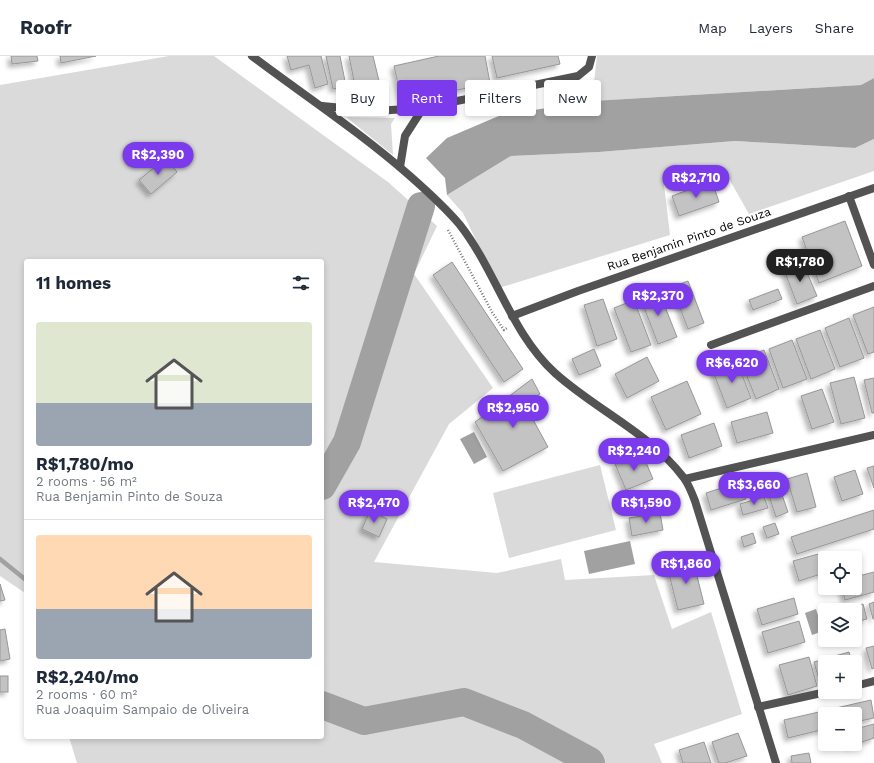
<!DOCTYPE html>
<meta charset="utf-8">
<style>
:root{--surface:#fff;--page:#f6f6f7;--text:#1f2937;--muted:#747a83;--line:#e0e1e3;--accent:#7c3aed}
body{margin:0;font-family:"Work Sans",sans-serif;background:var(--page);color:var(--text);height:100vh;display:flex;flex-direction:column;font-size:15px;white-space:nowrap}
*{box-sizing:border-box;margin:0}
p{font-size:13px;color:var(--muted)}
.icon{flex:none;width:22px;height:22px;fill:none;stroke:currentColor;stroke-width:2;stroke-linecap:round;stroke-linejoin:round}
.map{position:relative;flex:1;overflow:hidden}
.details{position:absolute;left:24px;top:203px;width:300px;height:480px;display:flex;flex-direction:column;background:var(--surface);border-radius:4px;box-shadow:0 2px 6px #0003}
.details>*{flex:none}
.top-card{position:absolute;left:336px;top:24px;width:380px;height:36px;display:flex;gap:8px}
.fabs{position:absolute;left:818px;top:495px;display:grid;gap:8px}
.fabs a{display:grid;place-items:center;width:44px;height:44px;border-radius:4px;background:var(--surface);box-shadow:0 2px 6px #0003;font-size:20px}
.price{position:absolute;translate:-50% -34px;padding:0 9px;border-radius:14px;background:var(--accent);color:#fff;font-size:13px;line-height:26px;filter:drop-shadow(0 1px 2px #0008)}
.price::after{content:'';position:absolute;left:50%;top:24px;width:12px;height:9px;margin-left:-6px;background:inherit;clip-path:polygon(0 0,100% 0,50% 100%)}
.price.active{background:#222;color:#fff}
ul{padding:0;list-style:none}
li{display:grid;align-content:center;gap:8px;height:212px;padding:0 12px}
li+li{border-top:1px solid var(--line)}
li span{display:grid;place-items:center;height:124px;border-radius:4px;color:#555}
li>.icon{margin-inline-start:auto}
span .icon{width:72px;height:72px;fill:#fffc;stroke-width:1}
li b{font-size:17px}
h2{display:flex;justify-content:space-between;align-items:center;height:48px;padding:0 12px;font-size:17px}
.pill{padding:0 14px;border-radius:4px;background:var(--surface);box-shadow:0 2px 6px #0003;font-size:14px;line-height:36px}
.pill.active{background:var(--accent);color:#fff}
header{display:flex;align-items:center;gap:24px;box-sizing:border-box;height:56px;padding:0 20px;background:var(--surface);border-bottom:1px solid var(--line)}
header strong{font-size:19px}
nav{display:flex;gap:22px;margin-inline-start:auto;font-size:14px}
.map>svg:first-child{display:block}
.green{fill:#dadada}
.water{fill:#a1a1a1}
.lines{fill:none;stroke-linecap:round;stroke-linejoin:round}
.stream{stroke:#a1a1a1;stroke-width:4.5}
.river{stroke:#a1a1a1;stroke-width:28}
.building{fill:#c3c3c3;stroke:#979797;filter:url(#shadow)}
.path{stroke:#757575;stroke-width:2.5;stroke-dasharray:1 2;stroke-linecap:butt}
.minor{stroke:#535353;stroke-width:8}
.labels{text-anchor:middle;stroke-width:3.5;stroke-linejoin:round;paint-order:stroke}
.street-label{font-size:12px;fill:#000;stroke:#fff}
</style>
<header>
<strong>Roofr</strong>
<nav><a>Map</a><a>Layers</a><a>Share</a></nav>
</header>
<div class="map">
<svg width="874" height="707" viewBox="0 0 874 707">
<defs>
<filter id="shadow"><feDropShadow dx="-3.5" dy="3.5" stdDeviation="2" flood-color="#0004"/></filter>
</defs>
<rect width="100%" height="100%" fill="#fff"/>
<g class="green">
<path d="M169 0H214L388 126 437 170 414 218 493 332 449 368 374 506 497 517 561 503 565 524 654 519 672 573 711 556 742 658 654 688 662 707H77L69 681H322V205H26V540L25 537 0 520V29Z"/>
<path d="M597 0H874V22L861 29 592 45Z"/>
<path d="M346 61 395 62 391 68 393 99Z"/>
<path d="M874 83V115L749 158 724 114 664 129 670 179 499 232 463 157 447 139 511 100 599 96 735 85 855 92Z"/>
<path d="M600 409 616 474 509 502 493 437Z"/>
</g>
<g class="water">
<path d="M874 22V83L855 92 735 85 599 96 511 100 447 139 445 122 426 102 447 82 501 59 592 45 861 29Z"/>
<path d="M474 376 487 401 474 408 460 383Z"/>
<path d="M630 485 635 508 589 518 584 495Z"/>
<path d="M816 553 823 575 812 579 805 557Z"/>
</g>
<g class="lines">
<path class="stream" d="M0 503 26 524"/>
<g class="river">
<path d="M322 430 347 386 421 150"/>
<path d="M322 649 364 665 464 646 523 669 590 705 591 707"/>
</g>
</g>
<g class="building">
<path d="M11 0H37L38 5 12 8Z"/>
<path d="M60 0H96L61 7Z"/>
<path d="M287 0H321L328 28 315 32 309 9 291 14Z"/>
<path d="M326 0H340L346 30 333 33Z"/>
<path d="M349 0H373L379 25 355 30Z"/>
<path d="M439 0H485L490 27 402 46 394 10Z"/>
<path d="M492 0H558L560 8 497 22Z"/>
<path d="M166 102 177 116 151 138 139 124Z"/>
<path d="M712 125 719 146 679 160 672 140Z"/>
<path d="M845 165 862 210 819 227 802 181Z"/>
<path d="M452 206 523 313 504 326 433 219Z"/>
<path d="M803 207 817 240 797 248 784 214Z"/>
<path d="M688 225 704 267 688 273 672 231Z"/>
<path d="M658 233 677 281 658 288 640 241Z"/>
<path d="M778 233 782 243 753 254 749 244Z"/>
<path d="M603 243 617 283 597 290 584 249Z"/>
<path d="M634 244 651 289 631 296 614 252Z"/>
<path d="M874 251V296L868 298 853 259Z"/>
<path d="M849 262 864 302 840 311 825 272Z"/>
<path d="M820 274 835 313 811 323 796 283Z"/>
<path d="M792 284 807 323 783 332 769 293Z"/>
<path d="M594 293 601 310 579 319 572 303Z"/>
<path d="M764 294 779 333 756 343 740 303Z"/>
<path d="M647 301 659 325 627 342 615 318Z"/>
<path d="M736 303 751 342 727 352 712 313Z"/>
<path d="M854 321 865 362 841 368 830 327Z"/>
<path d="M874 322V357H872L864 324Z"/>
<path d="M532 323 540 338 524 347 548 391 503 415 475 366Z"/>
<path d="M687 325 701 358 666 374 651 341Z"/>
<path d="M822 333 834 366 812 373 801 340Z"/>
<path d="M767 356 773 377 737 387 731 366Z"/>
<path d="M714 367 722 390 689 402 681 379Z"/>
<path d="M642 397 653 423 626 434 615 408Z"/>
<path d="M874 410V432L867 412Z"/>
<path d="M855 414 863 438 842 445 834 421Z"/>
<path d="M807 417 816 451 797 456 787 423Z"/>
<path d="M740 426 746 443 711 454 706 437Z"/>
<path d="M780 433 788 456 776 461 768 437Z"/>
<path d="M764 441 768 452 743 459 740 448Z"/>
<path d="M874 454V473L797 498 791 481Z"/>
<path d="M370 455 387 463 379 481 362 473Z"/>
<path d="M660 457 663 474 632 480 629 462Z"/>
<path d="M775 467 779 478 767 482 763 471Z"/>
<path d="M753 477 756 487 744 491 741 481Z"/>
<path d="M818 498 824 517 799 525 793 505Z"/>
<path d="M693 504 704 548 678 554 667 510Z"/>
<path d="M874 516V536L845 544 842 532H855V521Z"/>
<path d="M0 528 5 544 0 545Z"/>
<path d="M794 542 798 558 762 569 757 553Z"/>
<path d="M874 546V563H873L869 548Z"/>
<path d="M863 548 867 563 855 566V554H844Z"/>
<path d="M799 565 805 586 768 597 762 576Z"/>
<path d="M5 573 10 603 0 605V574Z"/>
<path d="M874 590V612L872 613 866 592Z"/>
<path d="M849 596 852 606H825V626L820 627 814 606Z"/>
<path d="M809 601 817 630 788 639 779 609Z"/>
<rect x="0" y="620" width="8" height="16"/>
<path d="M871 644 874 662 855 666V658H825V673L788 682 784 664Z"/>
<path d="M874 668V682L849 690 848 688H855V673Z"/>
<path d="M738 677 747 700 725 707H719L712 686Z"/>
<path d="M704 686 711 707H683L679 694Z"/>
<path d="M809 697 811 707H792L791 700Z"/>
</g>
<g class="lines">
<path class="path" d="M448 174 492 256 504 274 507 272"/>
<g class="minor">
<path d="M252 0C305 40 360 76 410 120 427 135 445 151 460 169 496 215 511 277 555 317 596 354 650 377 684 422 689 429 692 437 695 445L776 707"/>
<path d="M322 50 375 55 423 52 578 20 589 11 592 0"/>
<path d="M400 111 405 80 423 52"/>
<path d="M849 140 874 209"/>
<path d="M512 260 578 235 874 132"/>
<path d="M711 289 874 230"/>
<path d="M685 423 874 379"/>
<path d="M855 630 874 625"/>
<path d="M758 651 826 636"/>
</g>
</g>
<g class="labels">
<g class="street-label">
<text transform="translate(689 183) rotate(-19)" y="4">Rua Benjamin Pinto de Souza</text>
</g>
</g>
</svg>
<div class="fabs">
<a><svg class="icon" aria-label="locate" viewBox="0 0 24 24"><circle cx="12" cy="12" r="6"/><path d="M12 2v4M12 18v4M2 12h4M18 12h4"/></svg></a>
<a><svg class="icon" aria-label="layers" viewBox="0 0 24 24"><path d="M12 4l9 5-9 5-9-5zM3 14l9 5 9-5"/></svg></a>
<a>+</a>
<a>−</a>
</div>
<b class="price" style="left:158px;top:120px">R$2,390</b>
<b class="price" style="left:696px;top:143px">R$2,710</b>
<b class="price active" style="left:800px;top:227px">R$1,780</b>
<b class="price" style="left:658px;top:261px">R$2,370</b>
<b class="price" style="left:732px;top:328px">R$6,620</b>
<b class="price" style="left:513px;top:373px">R$2,950</b>
<b class="price" style="left:634px;top:416px">R$2,240</b>
<b class="price" style="left:754px;top:450px">R$3,660</b>
<b class="price" style="left:374px;top:468px">R$2,470</b>
<b class="price" style="left:646px;top:468px">R$1,590</b>
<b class="price" style="left:686px;top:529px">R$1,860</b>
<div class="top-card">
<a class="pill">Buy</a>
<a class="pill active">Rent</a>
<a class="pill">Filters</a>
<a class="pill">New</a>
</div>
<section class="details">
<h2>11 homes<svg class="icon" aria-label="filters" viewBox="0 0 24 24"><path d="M4 7h16M4 17h16"/><circle cx="9" cy="7" r="2"/><circle cx="15" cy="17" r="2"/></svg></h2>
<ul>
<li><span style="background:linear-gradient(#dfe7d0 65%,#9aa5b1 0)"><svg class="icon" aria-label="home" viewBox="0 0 24 24"><path d="M3 11l9-7 9 7M6 9v11h12V9"/></svg></span><div><b>R$1,780/mo</b><p>2 rooms · 56 m²</p><p>Rua Benjamin Pinto de Souza</p></div></li>
<li><span style="background:linear-gradient(#ffd9b3 60%,#9aa5b1 0)"><svg class="icon" aria-label="home" viewBox="0 0 24 24"><path d="M3 11l9-7 9 7M6 9v11h12V9"/></svg></span><div><b>R$2,240/mo</b><p>2 rooms · 60 m²</p><p>Rua Joaquim Sampaio de Oliveira</p></div></li>
</ul>
</section>
</div>
